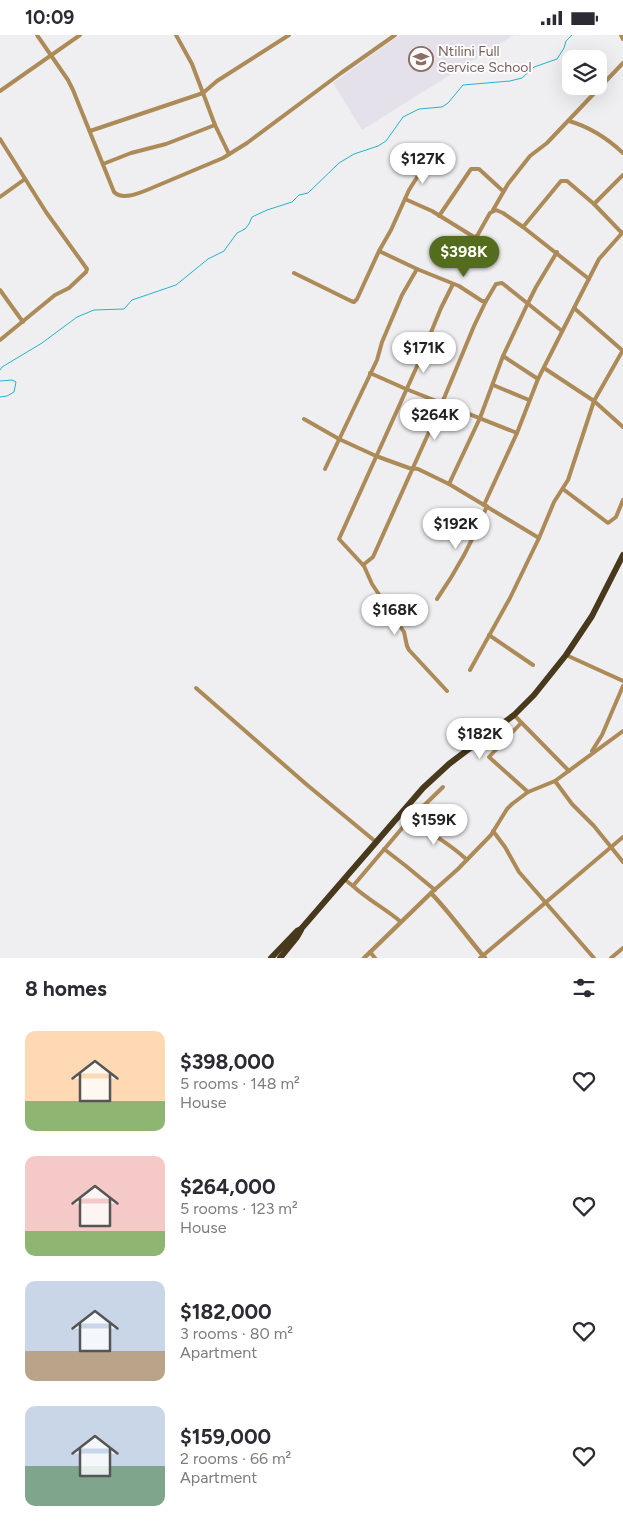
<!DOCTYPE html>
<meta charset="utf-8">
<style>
:root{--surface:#fff;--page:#f7f7f7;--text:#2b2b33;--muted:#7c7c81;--accent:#536c1e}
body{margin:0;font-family:Figtree,sans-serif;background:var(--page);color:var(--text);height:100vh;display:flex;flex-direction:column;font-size:19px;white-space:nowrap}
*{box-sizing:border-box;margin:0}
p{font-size:16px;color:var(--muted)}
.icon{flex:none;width:28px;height:28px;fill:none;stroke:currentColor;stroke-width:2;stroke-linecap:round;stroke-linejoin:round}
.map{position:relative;height:923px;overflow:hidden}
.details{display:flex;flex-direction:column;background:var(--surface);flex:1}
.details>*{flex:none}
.tools{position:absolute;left:562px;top:15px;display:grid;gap:10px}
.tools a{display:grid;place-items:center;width:45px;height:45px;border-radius:10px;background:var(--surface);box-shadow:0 5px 20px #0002;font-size:25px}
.price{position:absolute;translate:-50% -42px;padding:0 11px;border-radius:18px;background:#fff;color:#222;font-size:16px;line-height:32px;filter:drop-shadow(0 1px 2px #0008)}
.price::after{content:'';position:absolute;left:50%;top:30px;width:15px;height:11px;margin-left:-8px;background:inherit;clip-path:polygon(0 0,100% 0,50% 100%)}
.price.active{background:var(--accent);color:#fff}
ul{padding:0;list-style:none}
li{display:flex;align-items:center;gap:15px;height:125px;padding:0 25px}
li span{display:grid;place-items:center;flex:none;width:140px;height:100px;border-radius:10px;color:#555}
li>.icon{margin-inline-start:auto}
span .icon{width:60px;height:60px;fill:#fffc;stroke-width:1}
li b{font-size:21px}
h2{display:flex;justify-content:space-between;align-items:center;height:60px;padding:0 25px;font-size:21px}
.status{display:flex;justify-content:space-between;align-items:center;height:35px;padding:0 25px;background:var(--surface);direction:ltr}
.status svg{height:14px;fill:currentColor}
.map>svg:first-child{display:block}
.built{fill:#e5e1eb}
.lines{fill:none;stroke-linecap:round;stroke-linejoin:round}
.stream{stroke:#25b4ce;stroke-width:1}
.minor{stroke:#ad8b58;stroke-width:4}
.tertiary{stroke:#ad8b58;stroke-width:4.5}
.trunk{stroke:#48381c;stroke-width:6}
.labels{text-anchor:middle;stroke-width:4;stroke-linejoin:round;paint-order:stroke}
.education-label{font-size:14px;fill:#785e54;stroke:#fcfbfe;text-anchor:start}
</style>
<div class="status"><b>10:09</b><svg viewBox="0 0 49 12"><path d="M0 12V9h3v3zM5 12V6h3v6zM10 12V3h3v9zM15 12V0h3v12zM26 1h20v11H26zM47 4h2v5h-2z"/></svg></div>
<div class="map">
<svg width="623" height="923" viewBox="0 0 623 923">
<rect width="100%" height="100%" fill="#efeef1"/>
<path class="built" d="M400 0H514L362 95 333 48Z"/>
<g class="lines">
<g class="stream">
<path d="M0 335 2 332 42 308 77 282 94 275 124 274 132 265 176 250 208 224 224 216 237 198 245 194 249 189 252 182 267 175 292 167 299 160 308 158 339 128 354 119 378 111 386 106 403 82 419 74 442 72 448 68 463 50 510 46 522 43 534 32 557 24 564 13 566 6 572 0"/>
<path d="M0 346 12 345 16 347 14 357 7 361 0 362"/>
</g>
<g class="minor">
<path d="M37 0 68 45 73 55 114 157C122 165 137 159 147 155L223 123 247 108 341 38 395 0"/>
<path d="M176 0 192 29 203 58 217 46 289 0"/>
<path d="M621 0 623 4"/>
<path d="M0 56 80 0"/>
<path d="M569 86C590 92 607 103 623 118"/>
<path d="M90 96 203 58 215 90 229 119"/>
<path d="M0 104 46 177 87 234 86 237 69 253 55 260 0 305"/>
<path d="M103 129 131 118 166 109 215 90"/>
<path d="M0 162 25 144"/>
<path d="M405 164 432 176 474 202 477 201 490 178 496 175 503 178 523 192 589 244"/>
<path d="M594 169 623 140"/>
<path d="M493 175 508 149 530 121 547 108 623 28"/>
<path d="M439 181 471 134H479L503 156"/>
<path d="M523 192 561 146H567L594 169 622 198"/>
<path d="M379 216 417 234 459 251 482 266H486L496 249 502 248 562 296"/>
<path d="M294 238 351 266 354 267 357 264 379 216 391 195 409 155 426 128"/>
<path d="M0 255 23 287"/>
<path d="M574 273 623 316"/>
<path d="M503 321 538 344"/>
<path d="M544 333 594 366 623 392"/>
<path d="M370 338 406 354 517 398"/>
<path d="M493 350 529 365"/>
<path d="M304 384 339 404 376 421 409 433 418 434 449 449 539 503"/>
<path d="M325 434 377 325 382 307 402 260 417 234"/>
<path d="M449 449 480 383 503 321 527 270 536 252 557 217"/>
<path d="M563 454 608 488 616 482 623 465"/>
<path d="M484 470 517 398 538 344 574 273 599 224 623 197"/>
<path d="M363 530 373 522 442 368 474 291 486 266"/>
<path d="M437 564C457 535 474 504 487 471"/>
<path d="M489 600 533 630"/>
<path d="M566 620 623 646"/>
<path d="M470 635 510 563 539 503 554 467 568 445 594 366 623 315"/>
<path d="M196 653 306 749 376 807"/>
<path d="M447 656 409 615 407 611 404 597 372 549 364 531 339 504 418 329 441 273 453 249"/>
<path d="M514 680 569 736"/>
<path d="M521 688 489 722 528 757"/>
<path d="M592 716 602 700 623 651"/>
<path d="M555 746 572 769 594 791 623 827"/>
<path d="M409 785C429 797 450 809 467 825"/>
<path d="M493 796 505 812 519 837 594 923"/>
<path d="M384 814 406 831 435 855"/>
<path d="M344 844 353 851 409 785 443 752"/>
<path d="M353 851C368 865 386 874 401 887"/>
<path d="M431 858 458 834 491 800 507 774 512 769 528 757 555 746 623 696"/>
<path d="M370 917 375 923"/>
<path d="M480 923 623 802"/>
<path d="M611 923 623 913"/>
</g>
<path class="tertiary" d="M364 923 431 858C451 879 467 902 485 923"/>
<g class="trunk">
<path d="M271 923 297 896 301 894 423 753 449 729 514 680 534 660 566 620 592 581 623 520"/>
<path d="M280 923 297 902 301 895"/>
</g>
</g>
<defs>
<symbol id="school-ring" viewBox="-11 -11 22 22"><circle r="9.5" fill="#fcfbfe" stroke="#8d6e63" stroke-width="1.5"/><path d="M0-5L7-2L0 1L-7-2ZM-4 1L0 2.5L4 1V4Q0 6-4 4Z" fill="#8d6e63"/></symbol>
</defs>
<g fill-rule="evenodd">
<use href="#school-ring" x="407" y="10" width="28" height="28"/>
</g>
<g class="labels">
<g class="education-label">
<text x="438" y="21">Ntilini Full<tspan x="438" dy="16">Service School</tspan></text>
</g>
</g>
</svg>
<div class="tools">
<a><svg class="icon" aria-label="layers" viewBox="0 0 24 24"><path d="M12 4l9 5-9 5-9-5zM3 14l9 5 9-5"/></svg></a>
</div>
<b class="price" style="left:423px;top:150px">$127K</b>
<b class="price active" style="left:464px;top:243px">$398K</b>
<b class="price" style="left:424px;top:339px">$171K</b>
<b class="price" style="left:435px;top:406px">$264K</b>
<b class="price" style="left:456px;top:515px">$192K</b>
<b class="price" style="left:395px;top:601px">$168K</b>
<b class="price" style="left:480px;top:725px">$182K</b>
<b class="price" style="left:434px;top:811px">$159K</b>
</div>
<section class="details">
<h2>8 homes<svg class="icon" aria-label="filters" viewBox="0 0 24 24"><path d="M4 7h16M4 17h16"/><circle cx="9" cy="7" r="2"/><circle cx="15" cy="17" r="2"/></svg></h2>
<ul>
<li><span style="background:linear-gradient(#ffd9b3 70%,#8fb573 0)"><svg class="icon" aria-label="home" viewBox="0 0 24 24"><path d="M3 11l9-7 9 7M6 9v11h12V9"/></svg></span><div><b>$398,000</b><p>5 rooms · 148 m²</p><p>House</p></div><svg class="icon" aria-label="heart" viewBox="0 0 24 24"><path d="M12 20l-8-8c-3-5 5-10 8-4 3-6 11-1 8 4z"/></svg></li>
<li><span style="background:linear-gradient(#f6c9c9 75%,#8fb573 0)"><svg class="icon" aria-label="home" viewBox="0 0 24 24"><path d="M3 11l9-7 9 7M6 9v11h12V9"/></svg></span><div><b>$264,000</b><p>5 rooms · 123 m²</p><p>House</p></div><svg class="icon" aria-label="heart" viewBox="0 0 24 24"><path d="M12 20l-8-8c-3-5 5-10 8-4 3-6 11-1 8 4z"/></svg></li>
<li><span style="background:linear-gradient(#c9d6e8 70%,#b9a48a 0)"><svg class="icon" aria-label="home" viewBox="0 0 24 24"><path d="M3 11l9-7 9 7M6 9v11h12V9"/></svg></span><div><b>$182,000</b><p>3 rooms · 80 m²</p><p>Apartment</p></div><svg class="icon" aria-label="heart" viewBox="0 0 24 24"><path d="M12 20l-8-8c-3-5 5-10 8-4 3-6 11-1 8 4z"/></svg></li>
<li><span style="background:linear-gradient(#c9d6e8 60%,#7fa58c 0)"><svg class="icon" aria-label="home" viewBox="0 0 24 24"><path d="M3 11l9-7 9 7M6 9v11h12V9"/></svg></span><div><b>$159,000</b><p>2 rooms · 66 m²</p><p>Apartment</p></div><svg class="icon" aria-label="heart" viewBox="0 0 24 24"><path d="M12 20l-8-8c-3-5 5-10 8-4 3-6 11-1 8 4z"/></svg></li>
</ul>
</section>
